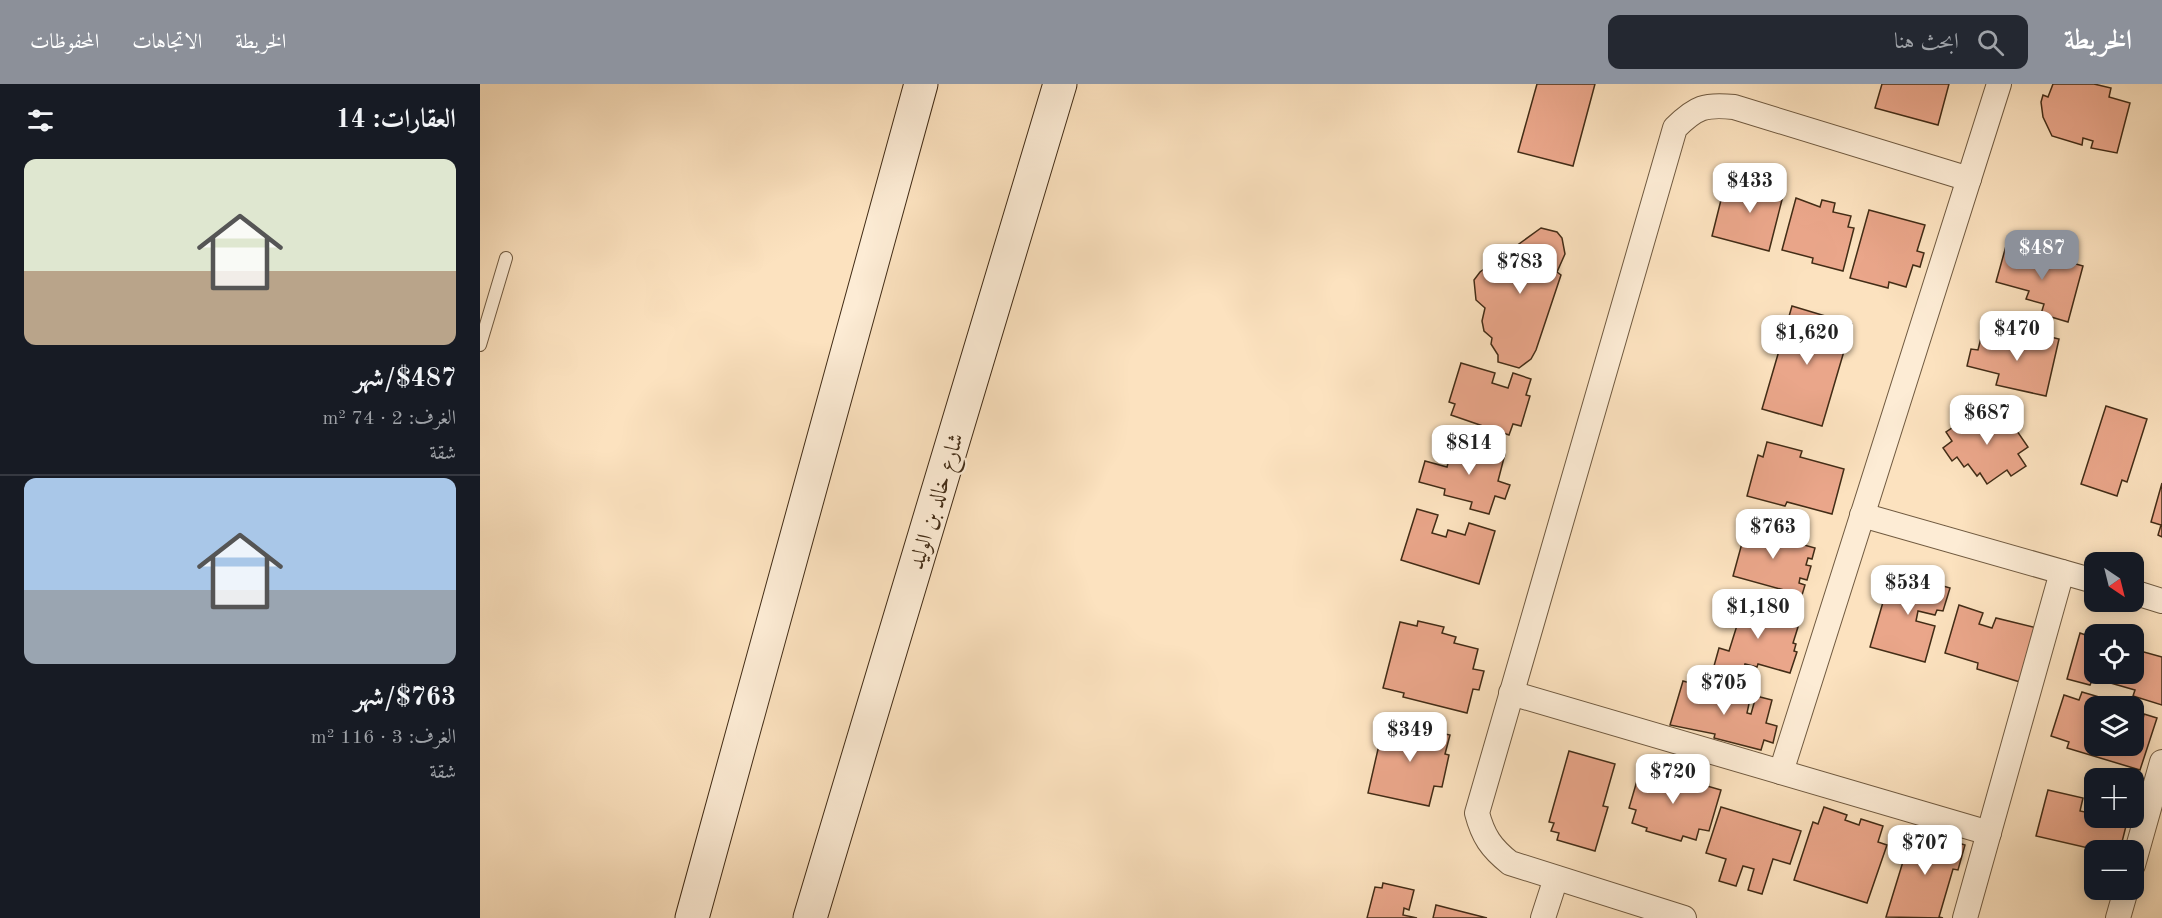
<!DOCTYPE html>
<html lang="ar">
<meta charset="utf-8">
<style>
:root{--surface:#171b24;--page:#242831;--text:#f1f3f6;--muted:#9ea1a6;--line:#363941;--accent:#8c9099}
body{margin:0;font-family:"Old Standard TT",Amiri,serif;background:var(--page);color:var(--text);direction:rtl;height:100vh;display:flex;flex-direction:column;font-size:22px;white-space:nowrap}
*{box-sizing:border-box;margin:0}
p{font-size:20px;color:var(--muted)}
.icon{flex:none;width:33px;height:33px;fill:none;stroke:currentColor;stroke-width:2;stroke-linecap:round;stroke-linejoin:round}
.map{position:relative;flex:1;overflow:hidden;direction:ltr}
.side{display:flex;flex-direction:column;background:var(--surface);width:480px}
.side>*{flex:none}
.needle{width:39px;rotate:145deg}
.tools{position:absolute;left:1604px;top:468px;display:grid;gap:12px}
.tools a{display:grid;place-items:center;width:60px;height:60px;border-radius:12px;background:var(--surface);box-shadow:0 3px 15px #0003;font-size:30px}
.price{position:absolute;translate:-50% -51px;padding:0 14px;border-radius:12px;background:#fff;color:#222;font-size:20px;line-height:39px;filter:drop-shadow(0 2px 3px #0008)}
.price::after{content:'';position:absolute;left:50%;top:36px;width:18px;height:14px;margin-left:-9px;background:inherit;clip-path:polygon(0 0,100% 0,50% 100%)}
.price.active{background:var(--accent);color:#fff}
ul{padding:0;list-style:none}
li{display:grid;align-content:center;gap:12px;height:318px;padding:0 24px}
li+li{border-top:2px solid var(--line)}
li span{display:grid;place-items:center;height:186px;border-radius:12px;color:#555}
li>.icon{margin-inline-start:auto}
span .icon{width:108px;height:108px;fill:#fffc;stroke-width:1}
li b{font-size:26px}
h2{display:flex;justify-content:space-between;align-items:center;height:72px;padding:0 24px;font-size:26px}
header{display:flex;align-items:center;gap:36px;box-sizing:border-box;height:84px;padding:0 30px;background:var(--accent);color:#fff}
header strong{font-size:28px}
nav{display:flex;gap:33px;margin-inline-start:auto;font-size:21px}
.search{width:420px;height:54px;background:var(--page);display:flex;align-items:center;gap:15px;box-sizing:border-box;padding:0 21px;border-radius:12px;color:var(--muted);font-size:22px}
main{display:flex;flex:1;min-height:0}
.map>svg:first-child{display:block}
.building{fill:#eaa68a;stroke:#422c16;stroke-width:1.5}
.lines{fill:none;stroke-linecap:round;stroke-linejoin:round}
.lane-casing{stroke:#705a40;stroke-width:14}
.street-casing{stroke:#705a40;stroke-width:26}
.secondary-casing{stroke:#422c16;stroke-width:35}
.lane{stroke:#fdecd5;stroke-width:12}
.street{stroke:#fdecd5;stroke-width:24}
.secondary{stroke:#fdecd5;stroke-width:33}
.labels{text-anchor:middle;stroke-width:4.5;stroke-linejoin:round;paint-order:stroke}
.street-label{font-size:22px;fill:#422c16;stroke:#fdecd5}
</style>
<header>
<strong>الخريطة</strong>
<div class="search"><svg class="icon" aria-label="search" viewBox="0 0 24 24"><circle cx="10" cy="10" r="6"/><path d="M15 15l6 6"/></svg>ابحث هنا</div>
<nav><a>الخريطة</a><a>الاتجاهات</a><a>المحفوظات</a></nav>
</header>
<main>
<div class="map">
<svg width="1682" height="834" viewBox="0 0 1682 834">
<rect width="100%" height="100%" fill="#fce2bf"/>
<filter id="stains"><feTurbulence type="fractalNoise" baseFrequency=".00333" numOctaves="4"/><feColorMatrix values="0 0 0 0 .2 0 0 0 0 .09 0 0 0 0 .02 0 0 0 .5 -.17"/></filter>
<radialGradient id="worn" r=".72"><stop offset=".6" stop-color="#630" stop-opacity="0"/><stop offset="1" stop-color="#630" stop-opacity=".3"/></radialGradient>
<g class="building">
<path d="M1057 0H1115L1093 82 1038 68Z"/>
<path d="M1402 0H1469L1458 41 1395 24Z"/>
<path d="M1573 0H1614L1631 4 1629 13 1650 19 1637 69 1611 64 1613 57 1603 54 1602 61 1572 52 1563 33 1561 18 1563 11 1568 13Z"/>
<path d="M1270 93 1305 104 1289 167 1232 152 1242 112 1250 114 1254 98 1267 101Z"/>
<path d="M1316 114 1340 123 1342 116 1355 119 1353 128 1371 132 1368 143 1374 144 1363 187 1332 179 1333 174 1302 166Z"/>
<path d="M1389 126 1445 141 1437 167 1444 169 1440 183 1433 181 1426 203 1409 198 1408 204 1370 194Z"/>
<path d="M1061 144 1077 148 1082 154 1085 170 1077 188 1081 191 1056 266 1051 275 1039 284 1018 278V271L1011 260 1012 254 1004 247 1002 237 1005 224 996 216 994 196 1000 188Z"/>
<path d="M1526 162 1572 174 1571 179 1581 182 1582 176 1603 182 1588 238 1561 230 1564 220 1546 215 1549 207 1516 198Z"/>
<path d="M1312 222 1372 240 1342 342 1282 325Z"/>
<path d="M1502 250 1555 262 1558 250 1579 255 1566 312 1516 301 1519 290 1487 282 1491 265 1498 266Z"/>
<path d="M981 279 1015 289 1012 299 1028 304 1033 289 1051 295 1046 311 1050 312 1041 342 1033 340 1029 351 971 331 975 320 969 318Z"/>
<path d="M1626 322 1667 335 1647 398 1642 396 1637 412 1601 400Z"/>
<path d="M1514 326 1520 334 1526 331 1548 363 1538 370 1546 382 1531 392 1527 386 1507 400 1500 389 1497 392 1488 380 1484 383 1477 373 1472 377 1463 364 1472 357 1466 348 1484 336 1486 339 1498 332 1500 335Z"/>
<path d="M974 356 1025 370 1018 397 1030 401 1025 415 1015 412 1009 430 990 425 992 418 964 411 965 405 939 398 945 377 967 383Z"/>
<path d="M1287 358 1322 367 1320 373 1364 385 1352 430 1307 418 1305 422 1267 412 1278 371 1283 373Z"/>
<path d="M1682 399V453L1678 451 1681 441 1671 438Z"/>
<path d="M937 425 958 431 952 449 966 453 968 446 985 451 989 439 1015 447 999 500 921 476Z"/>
<path d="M1267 441 1295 448 1296 443 1309 446 1306 456 1335 464 1332 475 1328 474 1326 481 1331 482 1327 496 1320 494 1319 499 1325 501 1322 511 1253 492Z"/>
<path d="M1412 487 1470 504 1463 527 1457 526 1455 531 1438 527 1436 537 1455 542 1445 578 1390 563Z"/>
<path d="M1255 513 1291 524 1288 535 1318 543 1313 559 1316 560 1314 567 1317 568 1310 589 1278 580 1277 583 1265 580 1262 590 1234 582 1239 564 1249 567 1259 535 1249 532Z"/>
<path d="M1479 521 1503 529 1499 540 1512 544 1516 534 1557 544 1540 598 1497 585 1498 579 1465 569Z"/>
<path d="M938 537 964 543 962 549 976 553 974 559 998 565 993 585 1004 587 999 606 993 605 987 629 923 613 924 609 903 604 920 538 937 542Z"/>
<path d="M1600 549 1614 554V590H1653V565L1682 573V621L1653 612 1655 606 1613 594 1610 601 1587 595Z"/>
<path d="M1203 597 1270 615 1267 629 1271 630 1276 612 1292 616 1286 639 1297 642 1293 659 1284 656 1281 666 1234 654 1235 650 1190 641Z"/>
<path d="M1602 608 1643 620 1614 622V662H1653V632L1663 635 1664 630 1677 634 1660 686 1587 664 1589 658 1571 652 1584 611 1599 616Z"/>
<path d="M915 633 948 641 947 646 970 651 965 670 969 671 962 703 954 702 949 722 888 709 901 652 910 653Z"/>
<path d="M1089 667 1135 680 1123 722 1128 723 1115 767 1077 756 1079 749 1071 747 1074 739 1069 738Z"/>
<path d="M1161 683 1241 706 1229 747 1219 745 1216 756 1203 752 1201 757 1166 747 1167 744 1152 739 1156 726 1149 724Z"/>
<path d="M1568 706 1603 714 1600 727 1614 730V734H1648L1640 766H1617L1556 752Z"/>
<path d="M1241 723 1321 747 1310 780 1293 775 1282 810 1268 806 1274 785 1263 782 1256 802 1239 797 1246 775 1226 769Z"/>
<path d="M1344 723 1367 731 1365 736 1379 741 1381 735 1403 742 1398 758 1407 761 1387 819 1314 796 1333 738 1338 740Z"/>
<path d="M1433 745 1485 761 1478 786 1473 785 1459 833 1463 834 1406 833Z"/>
<path d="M903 799 934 806 929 826 924 824 923 831 937 834H887L895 803 902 804Z"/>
<path d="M956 821 1007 834H953Z"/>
</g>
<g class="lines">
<defs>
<path id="lane" d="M0 261 26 174"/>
<g id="street">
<path d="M1382 431 1614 497"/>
<path d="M1653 508 1682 517"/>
<path d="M1031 609 1509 749"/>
<path d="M1301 688 1519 0"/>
<path d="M1653 781 1682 678"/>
<path d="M1063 834 1076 794"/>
<path d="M1204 834 1030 779C1011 764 1003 752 997 729L1195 44C1216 23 1225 20 1254 23L1489 95"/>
<path d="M1485 834 1582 488"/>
<path d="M1638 834 1646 806"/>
</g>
<g id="secondary">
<path d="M212 834 441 0"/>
<path d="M330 834 580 0"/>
</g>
</defs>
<use href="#lane" class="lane-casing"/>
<use href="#street" class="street-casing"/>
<use href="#secondary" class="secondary-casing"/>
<use href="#lane" class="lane"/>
<use href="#street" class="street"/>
<use href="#secondary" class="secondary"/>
</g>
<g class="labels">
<g class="street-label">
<text transform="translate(455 417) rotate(-73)" y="8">شارع خالد بن الوليد</text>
</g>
</g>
<rect width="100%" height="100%" filter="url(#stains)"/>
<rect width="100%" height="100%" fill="url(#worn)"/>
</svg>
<div class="tools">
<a><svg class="needle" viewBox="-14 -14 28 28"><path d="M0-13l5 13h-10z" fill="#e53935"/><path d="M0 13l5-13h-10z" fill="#9ea1a6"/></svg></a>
<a><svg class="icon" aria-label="locate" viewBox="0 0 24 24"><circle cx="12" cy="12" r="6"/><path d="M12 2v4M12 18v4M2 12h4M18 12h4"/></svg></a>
<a><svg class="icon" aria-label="layers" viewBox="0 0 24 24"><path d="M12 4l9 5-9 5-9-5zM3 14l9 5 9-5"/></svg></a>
<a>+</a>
<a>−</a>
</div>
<b class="price" style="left:1270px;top:130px">$433</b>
<b class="price active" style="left:1562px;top:197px">$487</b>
<b class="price" style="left:1040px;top:211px">$783</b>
<b class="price" style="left:1537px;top:278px">$470</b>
<b class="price" style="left:1327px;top:282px">$1,620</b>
<b class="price" style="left:1507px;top:362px">$687</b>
<b class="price" style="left:989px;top:392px">$814</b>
<b class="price" style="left:1293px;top:476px">$763</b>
<b class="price" style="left:1428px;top:532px">$534</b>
<b class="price" style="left:1278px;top:556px">$1,180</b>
<b class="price" style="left:1244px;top:632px">$705</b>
<b class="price" style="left:930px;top:679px">$349</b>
<b class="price" style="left:1193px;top:721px">$720</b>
<b class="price" style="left:1445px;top:792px">$707</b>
</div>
<section class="side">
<h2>العقارات: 14<svg class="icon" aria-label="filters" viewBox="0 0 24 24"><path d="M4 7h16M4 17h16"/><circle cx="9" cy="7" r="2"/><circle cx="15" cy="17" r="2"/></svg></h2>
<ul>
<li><span style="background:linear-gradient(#dfe7d0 60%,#b9a48a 0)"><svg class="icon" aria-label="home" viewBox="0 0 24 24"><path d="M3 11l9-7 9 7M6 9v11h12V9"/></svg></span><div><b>$487/شهر</b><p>الغرف: 2 · 74 m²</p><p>شقة</p></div></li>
<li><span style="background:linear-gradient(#a9c7e8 60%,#9aa5b1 0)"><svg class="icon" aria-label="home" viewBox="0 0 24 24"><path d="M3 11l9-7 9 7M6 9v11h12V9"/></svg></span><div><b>$763/شهر</b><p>الغرف: 3 · 116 m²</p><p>شقة</p></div></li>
</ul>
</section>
</main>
